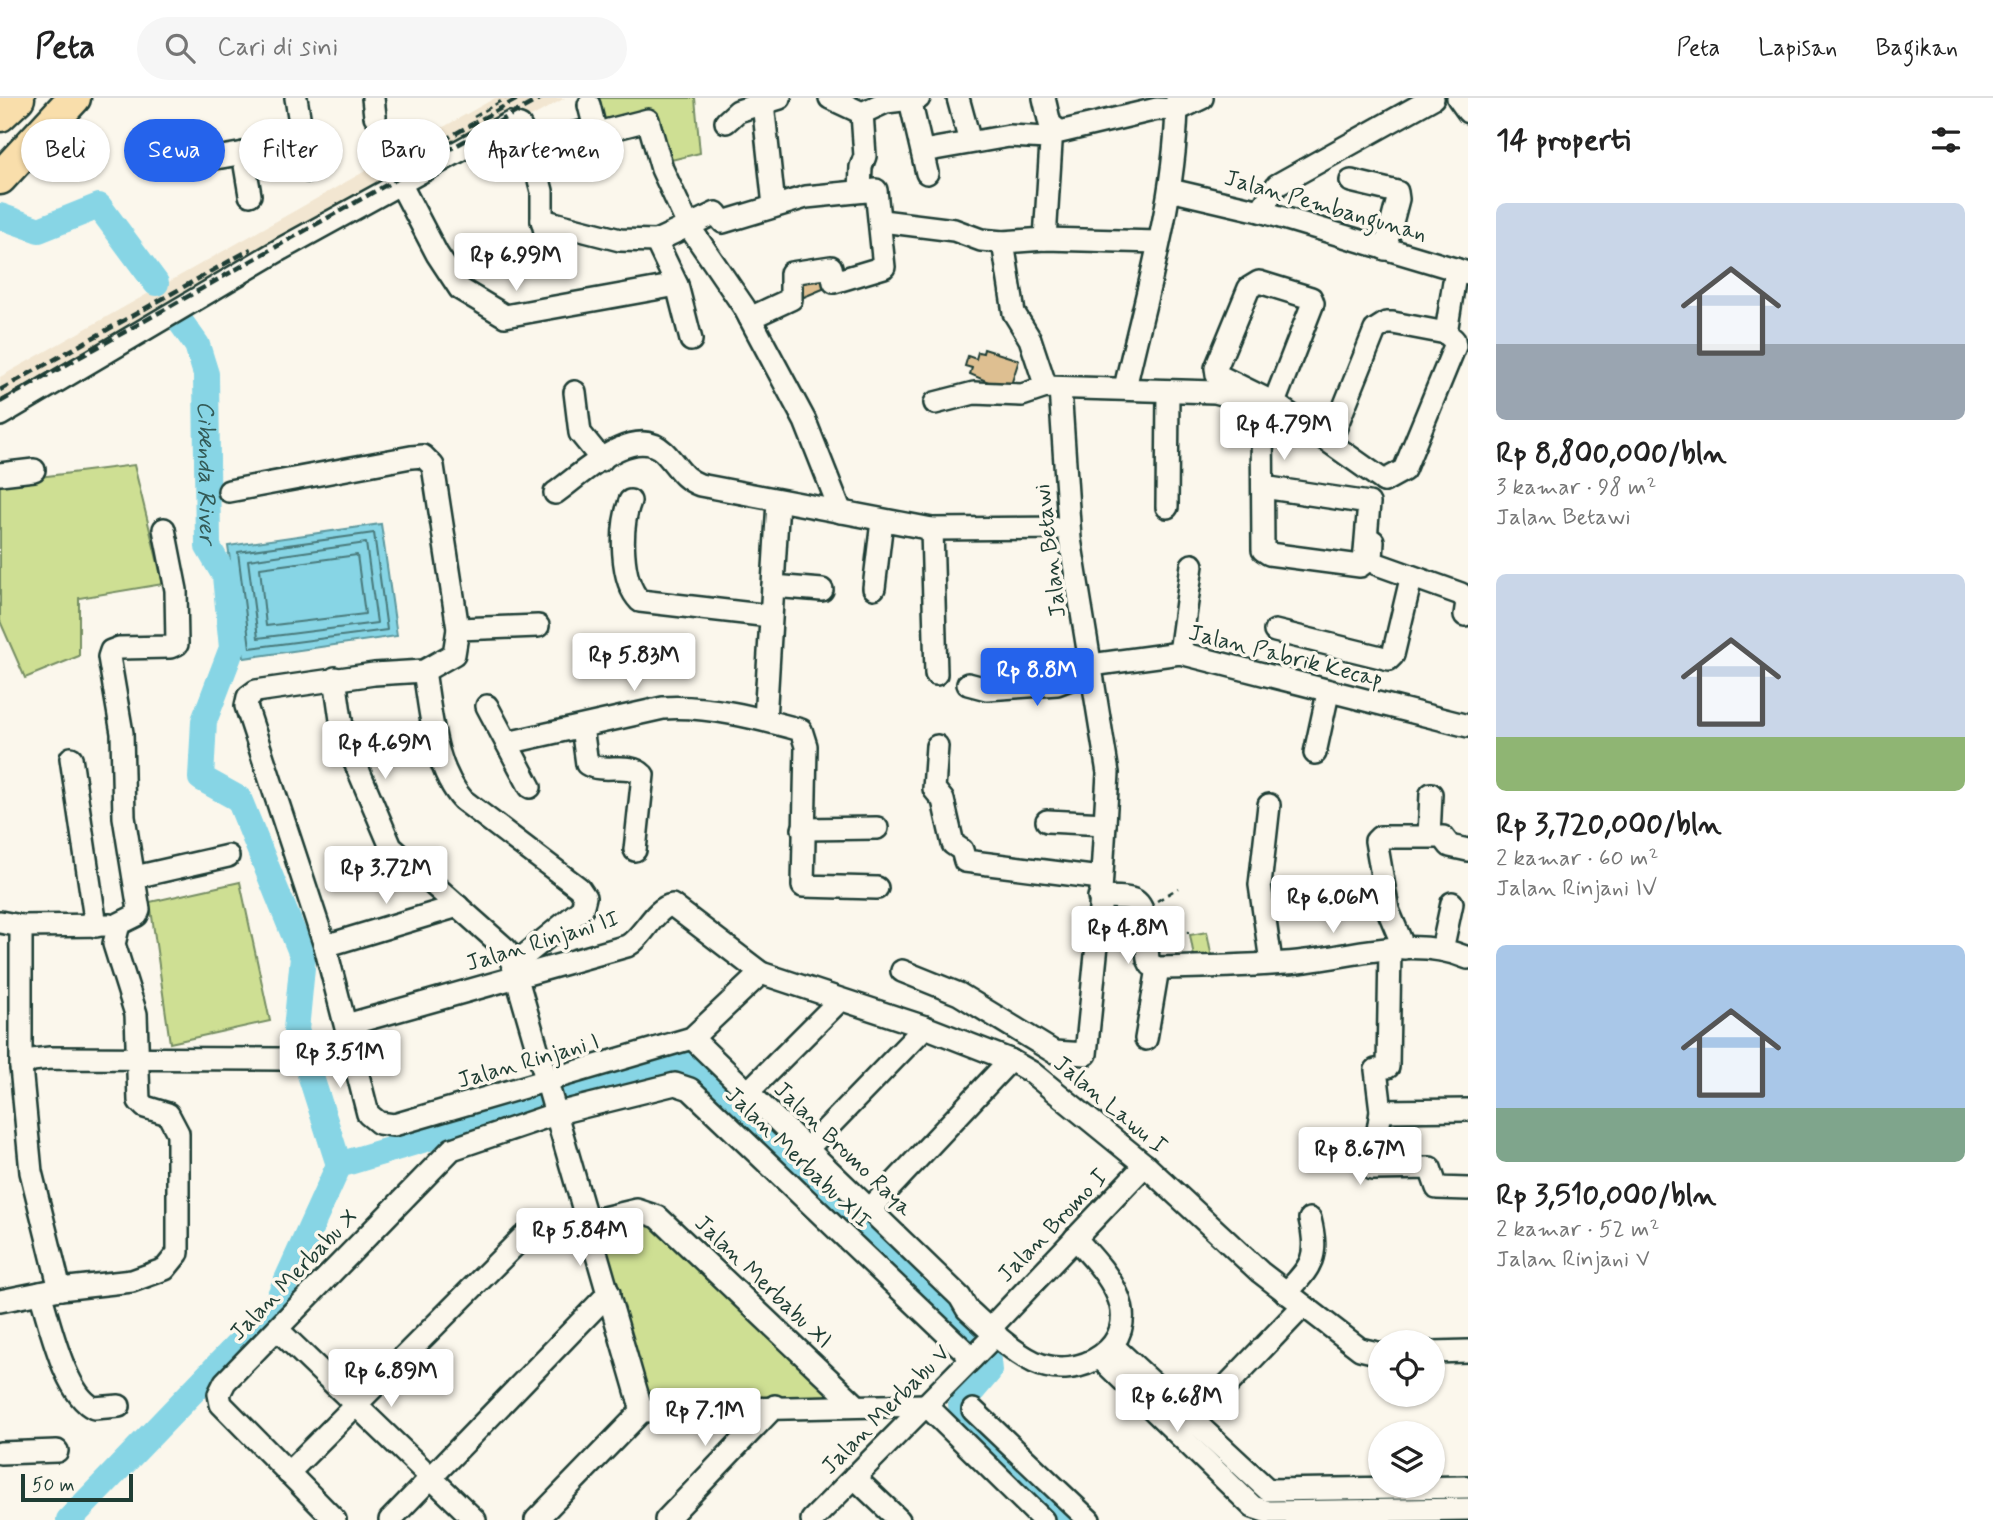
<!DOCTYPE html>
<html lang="id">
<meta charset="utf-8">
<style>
:root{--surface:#fff;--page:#f6f6f6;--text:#222;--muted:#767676;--line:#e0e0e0;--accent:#2563eb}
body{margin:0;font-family:Mynerve,sans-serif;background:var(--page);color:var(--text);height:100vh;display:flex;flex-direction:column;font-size:26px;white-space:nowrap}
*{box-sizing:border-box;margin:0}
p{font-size:23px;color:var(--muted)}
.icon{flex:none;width:38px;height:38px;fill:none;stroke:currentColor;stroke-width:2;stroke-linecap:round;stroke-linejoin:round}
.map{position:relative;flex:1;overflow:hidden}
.details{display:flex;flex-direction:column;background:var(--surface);width:525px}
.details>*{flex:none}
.guide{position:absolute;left:21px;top:21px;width:665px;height:63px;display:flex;gap:14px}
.controls{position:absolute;left:1368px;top:1232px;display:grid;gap:14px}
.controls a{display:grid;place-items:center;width:77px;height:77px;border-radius:50%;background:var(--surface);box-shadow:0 2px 5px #0004;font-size:35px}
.scale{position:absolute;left:21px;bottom:18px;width:112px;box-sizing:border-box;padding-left:7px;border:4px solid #1f3d34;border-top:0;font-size:19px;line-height:24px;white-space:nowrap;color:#1f3d34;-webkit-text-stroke:5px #fbf7ec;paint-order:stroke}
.price{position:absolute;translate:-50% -60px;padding:0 16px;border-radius:7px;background:#fff;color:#222;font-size:23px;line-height:46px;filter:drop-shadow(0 2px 4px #0008)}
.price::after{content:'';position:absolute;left:50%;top:42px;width:21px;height:16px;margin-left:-10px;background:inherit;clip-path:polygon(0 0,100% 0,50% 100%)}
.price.current{background:var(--accent);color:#fff}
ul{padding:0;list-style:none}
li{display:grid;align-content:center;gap:14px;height:371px;padding:0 28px}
li span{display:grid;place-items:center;height:217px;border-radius:10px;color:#555}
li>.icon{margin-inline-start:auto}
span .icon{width:126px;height:126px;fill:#fffc;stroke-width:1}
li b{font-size:30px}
h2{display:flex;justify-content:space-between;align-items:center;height:84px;padding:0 28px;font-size:30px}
.tag{padding:0 24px;border-radius:32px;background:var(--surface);box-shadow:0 2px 5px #0004;font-size:24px;line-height:63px}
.tag.current{background:var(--accent);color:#fff}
header{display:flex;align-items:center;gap:42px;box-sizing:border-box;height:98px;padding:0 35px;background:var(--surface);border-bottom:2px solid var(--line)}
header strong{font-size:33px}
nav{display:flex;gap:38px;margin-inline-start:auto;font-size:24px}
.search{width:490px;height:63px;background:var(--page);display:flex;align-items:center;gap:18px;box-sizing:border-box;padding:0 24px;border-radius:38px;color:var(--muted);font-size:26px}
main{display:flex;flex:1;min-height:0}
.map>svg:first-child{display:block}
.built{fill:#f2e6d1}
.green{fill:#cedf93;stroke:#768e64;stroke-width:2}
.water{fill:#87d5e5;stroke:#5d989e;stroke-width:2}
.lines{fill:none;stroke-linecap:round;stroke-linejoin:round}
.shore{stroke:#497a7b;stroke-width:2}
.river{stroke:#87d5e5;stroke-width:26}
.building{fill:#debf91;stroke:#1f3d34;stroke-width:2}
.minor-casing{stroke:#1f3d34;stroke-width:26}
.highway-casing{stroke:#1f3d34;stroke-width:37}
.path{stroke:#1f3d34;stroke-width:2.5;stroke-dasharray:7 5;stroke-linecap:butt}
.minor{stroke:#fbf7ec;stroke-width:21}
.highway{stroke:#f9deab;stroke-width:32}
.rail{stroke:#1f3d34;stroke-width:4.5;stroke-dasharray:10 5;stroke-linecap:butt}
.labels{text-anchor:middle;stroke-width:7;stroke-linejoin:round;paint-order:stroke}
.street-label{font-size:23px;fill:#1f3d34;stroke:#fbf7ec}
.water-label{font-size:24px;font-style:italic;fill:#345b57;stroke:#fbf7ec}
</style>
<header>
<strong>Peta</strong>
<div class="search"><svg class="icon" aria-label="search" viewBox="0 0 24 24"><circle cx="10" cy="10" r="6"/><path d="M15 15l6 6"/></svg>Cari di sini</div>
<nav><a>Peta</a><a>Lapisan</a><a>Bagikan</a></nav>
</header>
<main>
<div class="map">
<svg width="1468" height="1422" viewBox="0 0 1468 1422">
<rect width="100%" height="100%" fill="#fbf7ec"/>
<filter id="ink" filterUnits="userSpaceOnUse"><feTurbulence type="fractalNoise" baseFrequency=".0143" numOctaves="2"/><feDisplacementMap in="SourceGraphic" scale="14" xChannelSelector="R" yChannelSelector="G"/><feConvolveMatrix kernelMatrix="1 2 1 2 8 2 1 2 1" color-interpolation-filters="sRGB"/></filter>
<g filter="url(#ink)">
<path class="built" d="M495 0H565L0 318V279Z"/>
<g class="green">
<path d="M595 0H695L700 55 663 64 649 18 602 28Z"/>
<path d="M134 367 163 486 79 500V558L25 580 0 523V384Z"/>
<path d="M240 784 270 923 170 945 150 804Z"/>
<path d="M1121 807 1142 845 1138 859 1114 808Z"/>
<path d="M1207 834 1212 860 1195 864 1190 837Z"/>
<path d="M646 1118 839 1299 648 1308 596 1128Z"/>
</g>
<path class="water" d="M381 426 397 538 244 560 228 448Z"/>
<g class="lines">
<g class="shore">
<path d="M374 435 387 532 250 550 238 454Z"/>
<path d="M366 445 377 525 258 540 248 462Z"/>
<path d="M357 457 365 516 266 528 260 470Z"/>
</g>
<g class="river">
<path d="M0 118 39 132 99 108 156 185"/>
<path id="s1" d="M180 223 197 247 206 276 208 449 225 478 232 550 204 623 201 680 239 701 303 859 296 932 339 1067"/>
<path d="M69 1422 275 1208 339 1067 682 964 987 1253 989 1273 961 1306 963 1322 1065 1422"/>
</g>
</g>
<g class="building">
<path d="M828 171 830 188 799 201 794 176Z"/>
<path d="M984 251 1019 262 1009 293 970 276 972 270 965 268 968 258 976 261 978 254 983 255Z"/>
</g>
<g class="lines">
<defs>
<g id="minor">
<path d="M296 0 308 73"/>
<path d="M373 0 375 18"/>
<path d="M830 0 862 15 886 4 919 0"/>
<path d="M958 0 970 44"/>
<path d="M1044 0 1050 26 1060 34 1157 11 1177 12 1202 0"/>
<path d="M1458 0 1468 14"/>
<path d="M910 2 927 75"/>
<path d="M763 5 774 108"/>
<path d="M589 7 595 31"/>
<path d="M726 24 738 13 780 0"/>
<path d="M529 45 595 31 601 34 648 22 662 71 688 127 744 209 805 323 841 414"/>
<path d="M923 53 1009 38 1048 40 1051 45 1045 141"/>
<path d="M243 55 250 97"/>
<path d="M210 61 303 45"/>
<path d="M1351 83 1397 94 1398 101 1385 151"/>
<path d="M401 87 437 156 460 191 505 218 677 187"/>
<path d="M1170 92 1260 113 1468 175"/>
<path d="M860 93 861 69 865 58 862 15"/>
<path d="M1260 113 1277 87 1433 0"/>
<path d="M542 122 620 142 656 143 716 115 723 124 806 99 876 92 884 169 834 184 831 169 791 175V201L750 220"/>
<path d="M882 123 954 132 981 142 1003 144 1045 141 1158 144"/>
<path d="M656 143 677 187 691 242"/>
<path d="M1003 144 1014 215 1030 241 1046 289"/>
<path d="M1125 290C1146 195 1177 98 1177 0"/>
<path d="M575 294 580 335 602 362"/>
<path d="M935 305 974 295 1022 297 1046 289 1215 294 1234 299 1262 317 1263 452 1269 456 1360 468 1364 465 1369 405 1263 389"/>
<path d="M1274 305 1313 205 1311 200 1259 184 1249 190 1216 270 1217 277 1274 305 1384 383"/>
<path d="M0 317 281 151 510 25 520 28 529 45 542 93V122L549 148"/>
<path d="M1330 344 1375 232 1386 225H1393L1446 235"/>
<path d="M0 376 34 372"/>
<path d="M1384 383 1404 372 1455 248 1454 242 1446 235 1456 171"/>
<path d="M229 393 411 359 423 358 433 368 458 531 454 556 424 573 374 576 256 593 248 599 246 608 325 848 368 1016 379 1025 394 1027 692 940 761 875"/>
<path d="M555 395C581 377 634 324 664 354 678 368 681 380 700 387L932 431 1069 430"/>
<path d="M630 403C620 429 620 483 640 503L770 518"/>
<path d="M1167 409 1168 293"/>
<path d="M932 431 936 576"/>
<path d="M1373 443 1372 462 1377 466 1461 496 1467 504 1465 517"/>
<path d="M773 488 822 492"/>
<path d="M874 490 882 423"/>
<path d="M458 531 538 528"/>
<path d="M1275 533 1389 561 1393 557 1411 481"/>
<path d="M1180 555 1192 467"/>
<path d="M424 573C431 615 434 670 463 702L579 790 585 799 582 811 513 867"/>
<path d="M335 580 343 636 391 749 506 851 513 867 642 1313"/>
<path d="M968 586 987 591 1057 586 1078 578 1091 567 1180 555 1468 628"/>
<path d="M487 608 530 689"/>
<path d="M765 622 778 403"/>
<path d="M582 629 587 666C603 676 630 663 643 677L635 752"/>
<path d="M507 645 663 610C708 607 757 620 801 632L806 648 803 788 877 790"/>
<path d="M937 648 934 691 943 702 953 746 962 752 965 763 1100 780"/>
<path d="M1315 655 1328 595"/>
<path d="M71 660 96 828"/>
<path d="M1269 707 1260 787 1271 864"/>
<path d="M1047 723 1105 726"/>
<path d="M803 731 877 730"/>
<path d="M1429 738 1431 696"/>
<path d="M135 779 228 758"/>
<path d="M1099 799C1110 800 1124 798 1134 802 1149 809 1146 847 1148 861L1151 867 1158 870C1205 869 1252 868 1298 864 1354 858 1414 837 1468 860"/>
<path d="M0 824 21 828 110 827"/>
<path d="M325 848 458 808"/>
<path d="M1404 850 1388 812 1376 743 1380 739H1443L1450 748 1468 752"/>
<path d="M1442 852 1452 805"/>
<path d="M902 873 959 896 1054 954 1086 956 1099 827 1108 675 1070 441 1060 290"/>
<path d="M346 927 627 848C644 839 654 810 672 807L761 875 925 929 1010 962 1031 974 1145 1067 1260 1174 1360 1251 1381 1256"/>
<path d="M692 940 960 1199 967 1211C987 1229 1009 1252 1034 1264 1079 1285 1141 1248 1117 1196 1108 1175 1090 1157 1075 1140"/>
<path d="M1146 941 1158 870"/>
<path d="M21 969V828"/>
<path d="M1388 969 1390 851"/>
<path d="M1376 972 1381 1013 1372 1071 1430 1070 1437 1090 1468 1091"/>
<path d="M748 994 840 902"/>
<path d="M1381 1013 1468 1012"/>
<path d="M808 1050 925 929"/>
<path d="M870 1111 1010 962"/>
<path d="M60 1191 31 1074 21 969 32 962 50 960 281 961"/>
<path d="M40 1195C50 1225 65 1297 94 1310L119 1308"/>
<path d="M1286 1195C1312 1168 1319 1159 1310 1121"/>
<path d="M0 1203 60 1191 132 1183 165 1171 178 1155V1035L168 1016 145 1009 139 1003 136 916 114 846 119 826 137 817 139 812 124 719 122 635 109 559 111 553 119 550 170 549 177 546 176 492 164 431"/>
<path d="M997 1223 1145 1067"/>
<path d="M277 1231 475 1422"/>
<path d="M1114 1249 1268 1392 1468 1389"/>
<path d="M1433 1254 1468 1253"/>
<path d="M1100 1260 1253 1409 1268 1414 1468 1411"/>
<path d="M973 1312 1089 1422"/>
<path d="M642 1313 926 1307 1043 1422"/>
<path d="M1193 1323 1303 1208"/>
<path d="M0 1355 57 1353"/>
<path d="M288 1375 523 1139 637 1112 658 1119 856 1307"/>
<path d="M854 1379 899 1422"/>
<path d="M335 1422 221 1306 219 1296 225 1284 452 1051 558 1015 675 986 690 991 972 1260"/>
<path d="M390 1422 609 1195"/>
<path d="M536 1422 642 1313"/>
<path d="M666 1422 775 1308"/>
<path d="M812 1422 996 1236"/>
</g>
<g id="highway">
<path d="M0 17 18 0"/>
<path d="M0 80 74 0"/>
</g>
</defs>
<use href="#minor" class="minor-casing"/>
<use href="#highway" class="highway-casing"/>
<g class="path">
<path d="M474 19 506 0"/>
<path d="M1157 803 1178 790"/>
<path d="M1163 837 1189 834"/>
</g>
<use href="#minor" class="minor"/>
<use href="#highway" class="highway"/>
<g class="rail">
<path d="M403 65 519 0"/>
<path d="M0 292 251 151"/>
<path d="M0 304 541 0"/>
</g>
</g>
</g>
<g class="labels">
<g class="street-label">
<text transform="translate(1326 107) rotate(16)" y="8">Jalan Pembangunan</text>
<text transform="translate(1049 453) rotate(-97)" y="8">Jalan Betawi</text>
<text transform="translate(1286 557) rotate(14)" y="8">Jalan Pabrik Kecap</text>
<text transform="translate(542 842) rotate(-17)" y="8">Jalan Rinjani II</text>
<text transform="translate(528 962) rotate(-16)" y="8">Jalan Rinjani I</text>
<text transform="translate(1111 1006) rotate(40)" y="8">Jalan Lawu I</text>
<text transform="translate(844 1050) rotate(44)" y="8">Jalan Bromo Raya</text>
<text transform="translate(799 1059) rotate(44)" y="8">Jalan Merbabu XII</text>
<text transform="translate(1052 1127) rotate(-46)" y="8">Jalan Bromo I</text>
<text transform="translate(293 1176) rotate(-46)" y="8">Jalan Merbabu X</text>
<text transform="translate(764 1183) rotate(44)" y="8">Jalan Merbabu XI</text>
<text transform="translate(885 1311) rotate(-45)" y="8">Jalan Merbabu V</text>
</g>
<g class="water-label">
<text dy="8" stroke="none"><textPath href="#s1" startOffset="158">Cibenda River</textPath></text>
</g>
</g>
</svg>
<div class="controls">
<a><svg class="icon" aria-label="locate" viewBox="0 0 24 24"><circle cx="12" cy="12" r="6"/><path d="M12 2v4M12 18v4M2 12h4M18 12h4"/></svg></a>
<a><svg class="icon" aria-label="layers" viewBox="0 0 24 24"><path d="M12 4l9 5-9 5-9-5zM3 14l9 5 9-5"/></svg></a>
</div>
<div class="scale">50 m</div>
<b class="price" style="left:516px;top:195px">Rp 6.99M</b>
<b class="price" style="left:1284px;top:364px">Rp 4.79M</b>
<b class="price" style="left:634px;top:595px">Rp 5.83M</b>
<b class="price current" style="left:1037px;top:610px">Rp 8.8M</b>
<b class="price" style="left:385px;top:683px">Rp 4.69M</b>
<b class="price" style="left:386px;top:808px">Rp 3.72M</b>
<b class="price" style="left:1333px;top:837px">Rp 6.06M</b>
<b class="price" style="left:1128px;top:868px">Rp 4.8M</b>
<b class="price" style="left:340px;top:992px">Rp 3.51M</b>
<b class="price" style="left:1360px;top:1089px">Rp 8.67M</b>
<b class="price" style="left:580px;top:1170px">Rp 5.84M</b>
<b class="price" style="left:391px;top:1311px">Rp 6.89M</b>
<b class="price" style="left:1177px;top:1336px">Rp 6.68M</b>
<b class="price" style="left:705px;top:1350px">Rp 7.1M</b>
<div class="guide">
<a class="tag">Beli</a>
<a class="tag current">Sewa</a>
<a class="tag">Filter</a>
<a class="tag">Baru</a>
<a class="tag">Apartemen</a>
</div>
</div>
<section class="details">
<h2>14 properti<svg class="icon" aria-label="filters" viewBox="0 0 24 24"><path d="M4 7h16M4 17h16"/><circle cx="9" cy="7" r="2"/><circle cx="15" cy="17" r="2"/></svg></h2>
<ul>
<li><span style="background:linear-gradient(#c9d6e8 65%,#9aa5b1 0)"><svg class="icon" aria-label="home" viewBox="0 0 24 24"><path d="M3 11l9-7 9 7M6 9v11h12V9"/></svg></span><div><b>Rp 8,800,000/bln</b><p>3 kamar · 98 m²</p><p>Jalan Betawi</p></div></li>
<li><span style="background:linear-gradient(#c9d6e8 75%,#8fb573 0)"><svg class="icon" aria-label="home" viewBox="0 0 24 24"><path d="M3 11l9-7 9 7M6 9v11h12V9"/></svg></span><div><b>Rp 3,720,000/bln</b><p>2 kamar · 60 m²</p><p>Jalan Rinjani IV</p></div></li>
<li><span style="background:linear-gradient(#a9c7e8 75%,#7fa58c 0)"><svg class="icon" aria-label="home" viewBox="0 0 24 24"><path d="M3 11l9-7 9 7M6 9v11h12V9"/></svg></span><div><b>Rp 3,510,000/bln</b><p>2 kamar · 52 m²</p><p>Jalan Rinjani V</p></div></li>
</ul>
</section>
</main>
